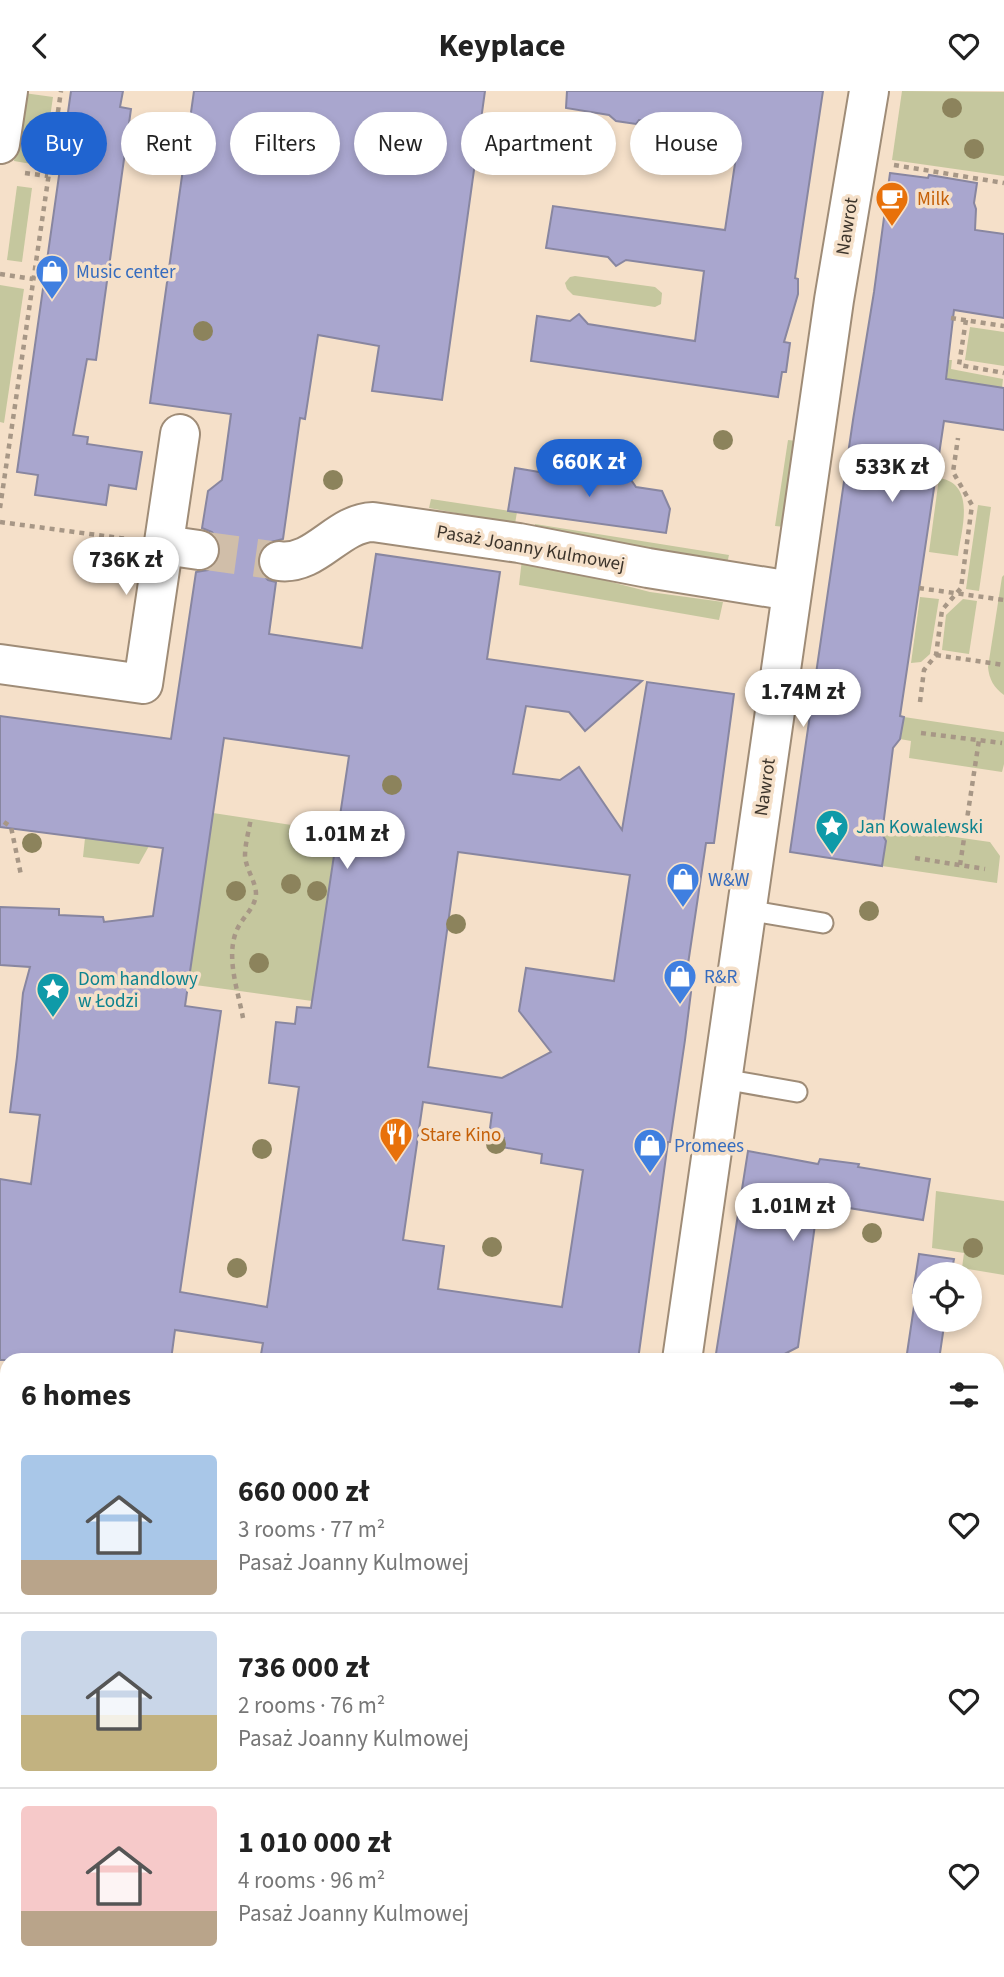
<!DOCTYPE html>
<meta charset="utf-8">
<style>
:root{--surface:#fff;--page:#f2f2f2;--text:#222;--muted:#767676;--line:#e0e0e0;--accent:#2064d0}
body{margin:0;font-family:"Source Sans 3",sans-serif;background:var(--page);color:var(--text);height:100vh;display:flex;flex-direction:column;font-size:26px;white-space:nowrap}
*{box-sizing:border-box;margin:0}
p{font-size:23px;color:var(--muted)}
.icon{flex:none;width:38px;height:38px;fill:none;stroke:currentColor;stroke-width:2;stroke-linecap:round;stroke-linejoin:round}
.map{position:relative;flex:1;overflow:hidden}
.panel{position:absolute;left:0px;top:1262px;width:1004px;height:625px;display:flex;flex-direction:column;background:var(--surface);border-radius:21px 21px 0 0;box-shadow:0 4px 10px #0003}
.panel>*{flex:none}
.guide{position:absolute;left:21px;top:21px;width:962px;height:63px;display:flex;gap:14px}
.buttons{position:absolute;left:912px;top:1171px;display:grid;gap:14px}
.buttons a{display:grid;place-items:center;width:70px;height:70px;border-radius:50%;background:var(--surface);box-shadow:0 4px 10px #0003;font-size:35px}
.price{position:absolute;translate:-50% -60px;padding:0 16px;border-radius:24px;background:#fff;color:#222;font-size:23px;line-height:46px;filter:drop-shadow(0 2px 4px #0008)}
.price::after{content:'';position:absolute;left:50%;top:42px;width:21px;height:16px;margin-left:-10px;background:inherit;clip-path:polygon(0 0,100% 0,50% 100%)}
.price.active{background:var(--accent);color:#fff}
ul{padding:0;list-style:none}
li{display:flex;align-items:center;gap:21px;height:175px;padding:0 21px}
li+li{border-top:2px solid var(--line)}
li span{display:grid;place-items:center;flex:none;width:196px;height:140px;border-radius:7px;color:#555}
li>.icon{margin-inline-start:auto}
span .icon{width:84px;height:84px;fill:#fffc;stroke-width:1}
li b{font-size:30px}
h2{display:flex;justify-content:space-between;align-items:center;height:84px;padding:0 21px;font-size:30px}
.tag{padding:0 24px;border-radius:32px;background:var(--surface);box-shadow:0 4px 10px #0003;font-size:24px;line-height:63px}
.tag.active{background:var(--accent);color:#fff}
header{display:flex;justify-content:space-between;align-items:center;height:91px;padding:0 21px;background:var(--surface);font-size:32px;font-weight:700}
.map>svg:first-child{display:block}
.green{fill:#c5c79e}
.building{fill:#a9a6ce;stroke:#8886a0;stroke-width:2;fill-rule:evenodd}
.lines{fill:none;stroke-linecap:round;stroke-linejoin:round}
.street-tunnel{stroke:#d0bea9;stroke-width:38;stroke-dasharray:38 19;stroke-linecap:butt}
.lane-casing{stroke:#9f8c77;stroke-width:23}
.street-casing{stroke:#9f8c77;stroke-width:42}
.secondary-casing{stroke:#9f8c77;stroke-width:42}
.path{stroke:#a79786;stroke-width:4.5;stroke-dasharray:5 5;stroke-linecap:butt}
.lane{stroke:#fff;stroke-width:19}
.street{stroke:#fff;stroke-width:38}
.secondary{stroke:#fff;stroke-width:38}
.tree{fill:#8c835c}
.labels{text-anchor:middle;stroke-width:7;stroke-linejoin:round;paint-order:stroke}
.food-label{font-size:19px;fill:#c56008;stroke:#f5e0c9;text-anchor:start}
.street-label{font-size:19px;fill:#3c342b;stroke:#f5e0c9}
.shop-label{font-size:19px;fill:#366cbe;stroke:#f5e0c9;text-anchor:start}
.culture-label{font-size:19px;fill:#0d838f;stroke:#f5e0c9;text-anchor:start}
</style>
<header><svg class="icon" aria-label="back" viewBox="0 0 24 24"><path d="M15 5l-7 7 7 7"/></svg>Keyplace<svg class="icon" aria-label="heart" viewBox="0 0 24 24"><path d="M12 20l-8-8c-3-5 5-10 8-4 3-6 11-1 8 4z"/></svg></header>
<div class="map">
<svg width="1004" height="1886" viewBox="0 0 1004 1886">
<rect width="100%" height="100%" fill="#f5e0c9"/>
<g class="green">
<path d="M902 0 1004 1V85L892 69Z"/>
<path d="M24 2 53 6 43 75 14 70Z"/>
<path d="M17 95 32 97 22 171 7 169Z"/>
<path d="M575 185 655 196 662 202 661 213 655 216 573 204 567 198 565 192 570 186Z"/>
<path d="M0 194 24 198 4 332 0 331Z"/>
<path d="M970 236 1004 241V275L965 269Z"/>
<path d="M949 269H952L951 278 1003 288 1002 297 943 298 946 270Z"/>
<path d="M788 349 797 350 785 436 775 435Z"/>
<path d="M939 387C977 393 961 439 958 465L929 461Z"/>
<path d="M431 408 517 421 515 433 429 417Z"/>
<path d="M978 414 991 416 979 500 966 498Z"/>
<path d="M535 433 729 464 727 473 535 436Z"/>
<path d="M522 468 650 501 723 511 719 529 519 494Z"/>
<path d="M1004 484V604C994 597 989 588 988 576L1002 486Z"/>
<path d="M920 506 939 508 930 563 921 571 911 572Z"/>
<path d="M963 508 977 510 969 563 942 559 946 524Z"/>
<path d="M904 626 1004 641V673L1002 681 909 667 911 650 900 648Z"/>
<path d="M213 722 337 741 312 910 188 893Z"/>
<path d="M899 738 990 751 1000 765 997 792 882 775 886 750 880 739 898 742Z"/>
<path d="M85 747 149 755 139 773 83 766Z"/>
<path d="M936 1100 1004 1110V1184L962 1177 964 1162 932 1157Z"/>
</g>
<g class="building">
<path d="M71 0H123L120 16 131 18 96 269 87 268 73 344 88 346 87 353 142 361 136 398 109 394 106 414 35 404 38 384 17 381Z"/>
<path d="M194 0H485L442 309 372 300 379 255 318 244 305 328 300 327 283 448 267 452 260 459 257 470 261 482 268 489 276 491 269 543 362 557 376 463 500 481 487 568 642 590 585 640 569 621 526 615 513 683 560 689 579 676 622 739 647 591 734 603 714 752H706L684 900 691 901 685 949 670 1051H668L638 1269H260L263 1252 175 1239 171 1269H0V1088L31 1093 40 1024 10 1021 17 966 23 902 30 876 0 874V816L59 818V824L103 826 104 831 153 825 163 757 0 736V625L171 648 196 481 208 479 217 472 220 463 219 450 212 441 202 437 208 400 222 389 231 323 150 312ZM224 647 349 665 311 917 297 916 295 933 276 931 269 992 299 996 267 1216 180 1201 221 920 185 915ZM458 761 630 784 614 890 526 877 519 920 551 961 502 987 428 976ZM423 1011 492 1022 489 1045 504 1047 502 1056 542 1063 541 1072 583 1079 562 1216 438 1198 444 1155 403 1149Z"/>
<path d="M567 0H823L795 187 798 188V203L784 251 790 252 786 281H782L778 306 531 270 537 225 570 230 579 223 588 233 695 250 704 180 626 169 616 175 608 166 546 157 553 115 725 139 739 46 639 29 636 33 616 30 609 24 566 17Z"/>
<path d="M890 82 928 87 929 84 977 92 974 112 976 118 975 139 1004 143V227L954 219 946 288 1004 297V339L944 330 900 625 904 626 900 648 893 657 882 743 886 750 882 775 790 761 853 329 874 201Z"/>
<path d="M565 376 629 386 636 396 662 400 670 418 666 442 508 420 515 377 557 384Z"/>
<path d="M748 1060 818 1073 820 1068 859 1073 858 1076 930 1088 923 1129 818 1112 798 1256 773 1269H715Z"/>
<path d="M919 1163 954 1168 951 1183H924V1228H945L939 1269H906L916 1202H913Z"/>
</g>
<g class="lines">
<path class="street-tunnel" d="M199 459 279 470"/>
<defs>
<g id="lane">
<path d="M747 819 823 832"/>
<path d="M723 988 797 1001"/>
<path d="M0 1819 7 1820"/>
</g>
<g id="street">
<path d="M0 53 8 0"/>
<path d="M164 454 199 459"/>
<path d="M279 470C316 475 337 432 373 431L519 452 648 477 791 500"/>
<path d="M0 573 143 593 180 343"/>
<path d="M0 1606 7 1607"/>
<path d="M998 1750 1004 1751"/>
</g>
<g id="secondary">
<path d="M682 1269 834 209 869 0"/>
<path d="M591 1886 592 1880"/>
</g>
</defs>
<use href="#lane" class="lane-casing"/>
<use href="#street" class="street-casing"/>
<use href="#secondary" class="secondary-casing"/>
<g class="path">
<path d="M894 74 1004 92"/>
<path d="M25 82 48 85"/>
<path d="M0 183 33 188"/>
<path d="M951 227 1004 235"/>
<path d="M966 229 959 274 1004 282"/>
<path d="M0 417 61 0"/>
<path d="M0 431 127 448"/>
<path d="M919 497 1004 509"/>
<path d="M936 564 1004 574"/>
<path d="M920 611 924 579 936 564 942 519 961 497 972 414 953 381 958 347"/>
<path d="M921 642 1002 652"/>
<path d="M4 731 11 736 21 784"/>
<path d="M915 767 985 778"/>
<path d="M960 774 979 649"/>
<path d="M243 927C238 900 226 867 236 841 241 827 256 817 256 802 255 789 246 778 245 765 245 753 249 739 251 727"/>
</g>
<use href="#lane" class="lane"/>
<use href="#street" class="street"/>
<use href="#secondary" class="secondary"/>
</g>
<g class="tree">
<circle cx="952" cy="17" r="10"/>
<circle cx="974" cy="58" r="10"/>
<circle cx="203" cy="240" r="10"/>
<circle cx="723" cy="349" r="10"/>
<circle cx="333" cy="389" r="10"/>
<circle cx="392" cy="694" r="10"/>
<circle cx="32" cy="752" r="10"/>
<circle cx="291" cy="793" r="10"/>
<circle cx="236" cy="800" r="10"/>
<circle cx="317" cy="800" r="10"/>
<circle cx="869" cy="820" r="10"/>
<circle cx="456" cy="833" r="10"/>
<circle cx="259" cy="872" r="10"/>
<circle cx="496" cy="1053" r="10"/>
<circle cx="262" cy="1058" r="10"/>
<circle cx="872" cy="1142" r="10"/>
<circle cx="492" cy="1156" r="10"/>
<circle cx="973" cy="1157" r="10"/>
<circle cx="237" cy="1177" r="10"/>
</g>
<defs>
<symbol id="cafe-pin" viewBox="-11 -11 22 30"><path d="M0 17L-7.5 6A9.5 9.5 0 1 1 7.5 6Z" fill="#e8710a" stroke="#f5e0c9"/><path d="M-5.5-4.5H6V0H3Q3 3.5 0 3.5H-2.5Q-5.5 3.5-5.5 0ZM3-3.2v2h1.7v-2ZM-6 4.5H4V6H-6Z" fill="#fff"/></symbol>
<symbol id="shop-pin" viewBox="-11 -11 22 30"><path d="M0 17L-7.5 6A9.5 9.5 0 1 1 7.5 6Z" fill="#3f7fe0" stroke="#f5e0c9"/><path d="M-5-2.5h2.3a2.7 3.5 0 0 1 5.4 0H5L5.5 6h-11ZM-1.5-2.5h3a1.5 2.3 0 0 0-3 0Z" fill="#fff"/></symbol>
<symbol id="sight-pin" viewBox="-11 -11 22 30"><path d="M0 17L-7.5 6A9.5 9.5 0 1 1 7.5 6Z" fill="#0f9aa8" stroke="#f5e0c9"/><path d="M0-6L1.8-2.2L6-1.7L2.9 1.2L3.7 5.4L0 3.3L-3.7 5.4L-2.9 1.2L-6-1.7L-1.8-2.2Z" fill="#fff"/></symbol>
<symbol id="restaurant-pin" viewBox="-11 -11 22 30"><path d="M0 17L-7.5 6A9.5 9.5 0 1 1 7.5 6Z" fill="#e8710a" stroke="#f5e0c9"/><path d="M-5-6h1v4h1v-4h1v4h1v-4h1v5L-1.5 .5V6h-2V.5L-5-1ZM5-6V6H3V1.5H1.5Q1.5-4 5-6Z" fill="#fff"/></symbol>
</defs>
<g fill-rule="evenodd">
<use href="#cafe-pin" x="873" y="88" width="38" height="52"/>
<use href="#shop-pin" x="33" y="161" width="38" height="52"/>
<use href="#sight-pin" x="813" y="716" width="38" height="52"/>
<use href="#shop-pin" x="664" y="769" width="38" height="52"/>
<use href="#shop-pin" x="661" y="866" width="38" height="52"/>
<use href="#sight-pin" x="34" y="879" width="38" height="52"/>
<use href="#restaurant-pin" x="377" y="1024" width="38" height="52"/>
<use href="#shop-pin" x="631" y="1035" width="38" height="52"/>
</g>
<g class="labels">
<g class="food-label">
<text x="917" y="114">Milk</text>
<text x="420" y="1050">Stare Kino</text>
</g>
<g class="street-label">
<text transform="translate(846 135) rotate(-81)" y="7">Nawrot</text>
<text transform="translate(531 456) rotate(10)" y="7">Pasaż Joanny Kulmowej</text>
<text transform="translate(764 696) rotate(-82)" y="7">Nawrot</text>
</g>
<g class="shop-label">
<text x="76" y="187">Music center</text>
<text x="708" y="795">W&amp;W</text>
<text x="704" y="892">R&amp;R</text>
<text x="674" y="1061">Promees</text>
</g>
<g class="culture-label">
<text x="856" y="742">Jan Kowalewski</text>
<text x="78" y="894">Dom handlowy<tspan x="78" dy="22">w Łodzi</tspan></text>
</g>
</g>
</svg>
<div class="buttons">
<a><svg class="icon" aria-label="locate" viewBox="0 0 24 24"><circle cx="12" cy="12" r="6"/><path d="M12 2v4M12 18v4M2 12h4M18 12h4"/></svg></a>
</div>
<b class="price active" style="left:589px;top:408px">660K zł</b>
<b class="price" style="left:892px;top:413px">533K zł</b>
<b class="price" style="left:126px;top:506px">736K zł</b>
<b class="price" style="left:803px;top:638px">1.74M zł</b>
<b class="price" style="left:347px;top:780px">1.01M zł</b>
<b class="price" style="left:793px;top:1152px">1.01M zł</b>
<div class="guide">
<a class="tag active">Buy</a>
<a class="tag">Rent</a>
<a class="tag">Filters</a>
<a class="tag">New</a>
<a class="tag">Apartment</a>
<a class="tag">House</a>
</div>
<section class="panel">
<h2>6 homes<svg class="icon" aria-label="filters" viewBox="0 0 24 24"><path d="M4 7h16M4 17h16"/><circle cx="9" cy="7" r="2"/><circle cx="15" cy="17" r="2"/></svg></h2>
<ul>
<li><span style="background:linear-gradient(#a9c7e8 75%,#b9a48a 0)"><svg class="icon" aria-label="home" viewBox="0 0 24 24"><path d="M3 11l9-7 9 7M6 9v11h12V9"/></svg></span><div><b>660 000 zł</b><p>3 rooms · 77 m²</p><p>Pasaż Joanny Kulmowej</p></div><svg class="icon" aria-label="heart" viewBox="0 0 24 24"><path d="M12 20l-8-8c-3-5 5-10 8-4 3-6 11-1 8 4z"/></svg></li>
<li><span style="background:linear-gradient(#c9d6e8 60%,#c2b280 0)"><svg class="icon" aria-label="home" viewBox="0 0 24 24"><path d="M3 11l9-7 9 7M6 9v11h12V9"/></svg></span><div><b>736 000 zł</b><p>2 rooms · 76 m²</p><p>Pasaż Joanny Kulmowej</p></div><svg class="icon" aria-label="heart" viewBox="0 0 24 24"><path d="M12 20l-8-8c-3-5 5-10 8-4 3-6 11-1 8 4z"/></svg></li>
<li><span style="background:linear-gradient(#f6c9c9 75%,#b9a48a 0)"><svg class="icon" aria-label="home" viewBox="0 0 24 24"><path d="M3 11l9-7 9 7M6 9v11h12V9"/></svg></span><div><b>1 010 000 zł</b><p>4 rooms · 96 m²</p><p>Pasaż Joanny Kulmowej</p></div><svg class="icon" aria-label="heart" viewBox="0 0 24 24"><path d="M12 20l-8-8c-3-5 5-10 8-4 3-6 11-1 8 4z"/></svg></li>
</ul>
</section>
</div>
